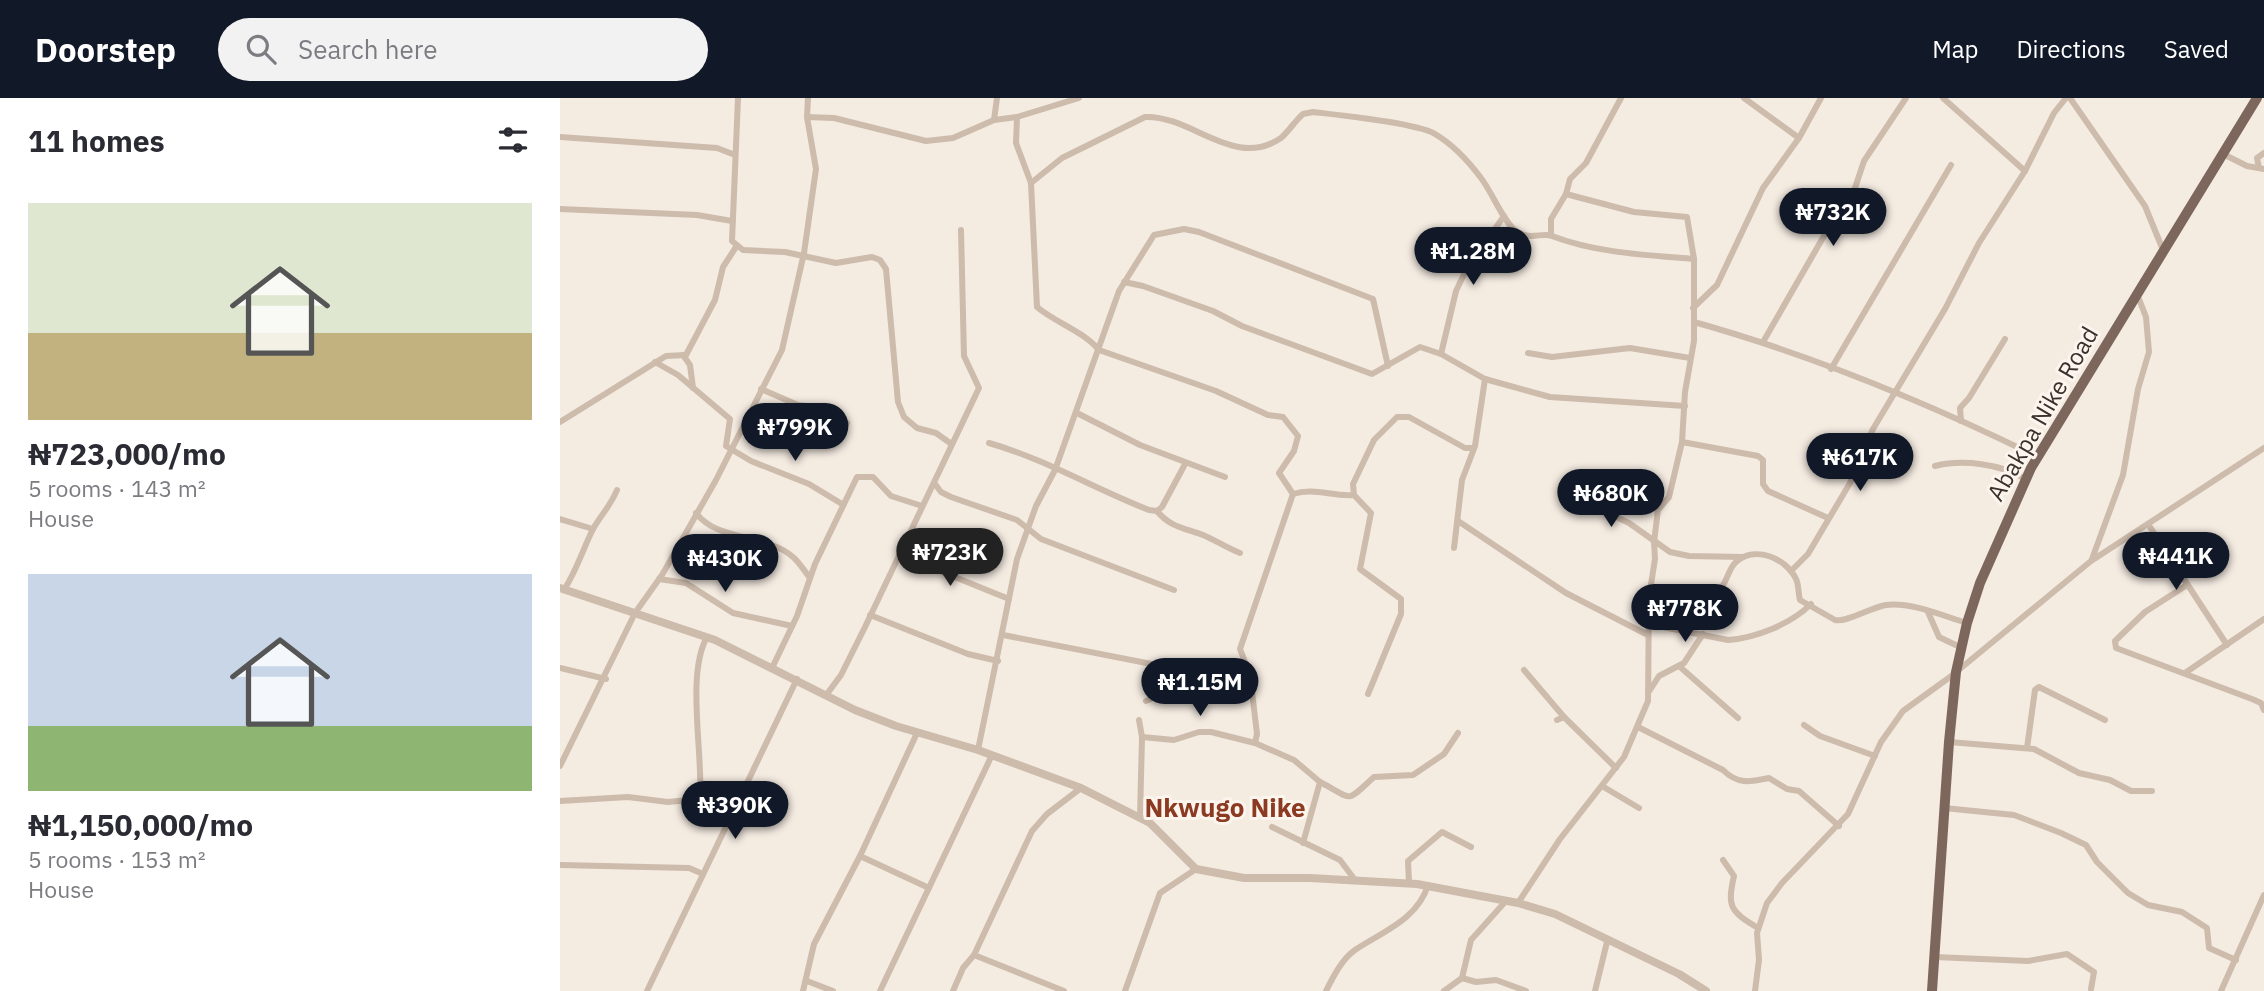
<!DOCTYPE html>
<meta charset="utf-8">
<style>
:root{--surface:#fff;--page:#f2f2f3;--text:#2b2b33;--muted:#7c7c81;--accent:#111827}
body{margin:0;font-family:"IBM Plex Sans",sans-serif;background:var(--page);color:var(--text);height:100vh;display:flex;flex-direction:column;font-size:26px;white-space:nowrap}
*{box-sizing:border-box;margin:0}
p{font-size:23px;color:var(--muted)}
.icon{flex:none;width:38px;height:38px;fill:none;stroke:currentColor;stroke-width:2;stroke-linecap:round;stroke-linejoin:round}
.map{position:relative;flex:1;overflow:hidden}
.drawer{display:flex;flex-direction:column;background:var(--surface);width:560px}
.drawer>*{flex:none}
.price{position:absolute;translate:-50% -60px;padding:0 16px;border-radius:24px;background:var(--accent);color:#fff;font-size:23px;line-height:46px;filter:drop-shadow(0 2px 4px #0008)}
.price::after{content:'';position:absolute;left:50%;top:42px;width:21px;height:16px;margin-left:-10px;background:inherit;clip-path:polygon(0 0,100% 0,50% 100%)}
.price.current{background:#222;color:#fff}
ul{padding:0;list-style:none}
li{display:grid;align-content:center;gap:14px;height:371px;padding:0 28px}
li span{display:grid;place-items:center;height:217px;border-radius:0px;color:#555}
li>.icon{margin-inline-start:auto}
span .icon{width:126px;height:126px;fill:#fffc;stroke-width:1}
li b{font-size:30px}
h2{display:flex;justify-content:space-between;align-items:center;height:84px;padding:0 28px;font-size:30px}
header{display:flex;align-items:center;gap:42px;box-sizing:border-box;height:98px;padding:0 35px;background:var(--accent);color:#fff}
header strong{font-size:33px}
nav{display:flex;gap:38px;margin-inline-start:auto;font-size:24px}
.search{width:490px;height:63px;background:var(--page);display:flex;align-items:center;gap:18px;box-sizing:border-box;padding:0 24px;border-radius:38px;color:var(--muted);font-size:26px}
main{display:flex;flex:1;min-height:0}
.map>svg:first-child{display:block}
.lines{fill:none;stroke-linecap:round;stroke-linejoin:round}
.minor{stroke:#cdbbac;stroke-width:6}
.tertiary{stroke:#cdbbac;stroke-width:8}
.primary{stroke:#7d675c;stroke-width:10}
.labels{text-anchor:middle;stroke-width:6;stroke-linejoin:round;paint-order:stroke}
.street-label{font-size:24px;fill:#3b302b;stroke:#fbf5ee}
.neighbourhood-label{font-size:26px;font-weight:bold;fill:#8c3b22;stroke:#fbf5ee}
</style>
<header>
<strong>Doorstep</strong>
<div class="search"><svg class="icon" aria-label="search" viewBox="0 0 24 24"><circle cx="10" cy="10" r="6"/><path d="M15 15l6 6"/></svg>Search here</div>
<nav><a>Map</a><a>Directions</a><a>Saved</a></nav>
</header>
<main>
<section class="drawer">
<h2>11 homes<svg class="icon" aria-label="filters" viewBox="0 0 24 24"><path d="M4 7h16M4 17h16"/><circle cx="9" cy="7" r="2"/><circle cx="15" cy="17" r="2"/></svg></h2>
<ul>
<li><span style="background:linear-gradient(#dfe7d0 60%,#c2b280 0)"><svg class="icon" aria-label="home" viewBox="0 0 24 24"><path d="M3 11l9-7 9 7M6 9v11h12V9"/></svg></span><div><b>₦723,000/mo</b><p>5 rooms · 143 m²</p><p>House</p></div></li>
<li><span style="background:linear-gradient(#c9d6e8 70%,#8fb573 0)"><svg class="icon" aria-label="home" viewBox="0 0 24 24"><path d="M3 11l9-7 9 7M6 9v11h12V9"/></svg></span><div><b>₦1,150,000/mo</b><p>5 rooms · 153 m²</p><p>House</p></div></li>
</ul>
</section>
<div class="map">
<svg width="1704" height="893" viewBox="0 0 1704 893">
<rect width="100%" height="100%" fill="#f4ebe1"/>
<g class="lines">
<g class="minor">
<path d="M178 0 172 143 183 152 225 154 276 165 312 159 320 162 326 171 338 304 344 319 357 330 376 335 390 345"/>
<path d="M1184 0 1239 40"/>
<path d="M1383 0 1465 73"/>
<path d="M1510 0 1585 108 1603 152"/>
<path d="M247 19 274 20 366 43 393 40 434 22 457 19 519 0"/>
<path d="M457 19 456 45 471 85 477 209C496 225 523 233 539 252L656 293 708 317 723 319 738 338 734 353 719 375 733 396 680 551 690 577 697 636 695 645"/>
<path d="M434 22 437 0"/>
<path d="M0 39 157 50 175 57"/>
<path d="M1663 56 1687 68 1704 71"/>
<path d="M1699 70 1697 60 1704 55"/>
<path d="M471 85 502 60 585 19C632 17 674 72 721 40 729 33 735 23 743 16L753 14C778 17 857 25 875 36 892 46 909 64 921 80 932 94 944 125 956 133 970 143 982 134 992 138 1036 155 1086 157 1134 161"/>
<path d="M0 111 137 117 172 123"/>
<path d="M991 137V121L1006 96 1010 81 1026 65 1061 0"/>
<path d="M564 184 583 188 653 213 682 228 812 276 860 249 881 256 925 281 990 299 1125 308"/>
<path d="M1133 210 1157 187 1203 90 1239 40 1261 0"/>
<path d="M1134 224C1252 257 1368 305 1478 359"/>
<path d="M1203 244 1284 103 1292 99 1304 63 1346 0"/>
<path d="M968 255 992 259 1070 250 1130 260"/>
<path d="M881 256 896 193 906 172 944 118"/>
<path d="M123 257 130 267 133 290"/>
<path d="M95 264 118 277 170 321 166 348 191 363 249 386 282 406"/>
<path d="M1271 271 1391 67"/>
<path d="M201 291 238 307 274 311 287 325"/>
<path d="M517 315 580 347 665 379"/>
<path d="M1401 323 1400 310 1409 300 1445 241"/>
<path d="M0 324 106 258 126 257 155 202 163 169 176 149"/>
<path d="M1122 344 1198 358 1203 362V386L1208 393 1268 420"/>
<path d="M429 345C485 361 535 391 589 412L597 413 602 409 624 368"/>
<path d="M1375 368C1402 361 1442 366 1465 381"/>
<path d="M375 386 381 394 391 399 457 422 481 441 614 492"/>
<path d="M733 396C755 389 772 399 794 397"/>
<path d="M1019 401 1069 425 1110 454 1129 458 1182 459"/>
<path d="M597 413C610 429 624 430 643 437 655 442 667 450 680 455"/>
<path d="M136 415C158 444 205 435 233 459 240 465 245 474 250 480"/>
<path d="M0 421 33 431"/>
<path d="M898 423 1006 495 1088 537"/>
<path d="M1588 426 1667 547"/>
<path d="M894 450 902 382 915 348 925 281"/>
<path d="M342 453 375 471 449 501"/>
<path d="M1532 461 1563 377 1578 291 1589 254 1586 219 1577 196"/>
<path d="M1231 473 1248 456 1290 385 1313 331 1385 211 1419 145 1465 73 1494 15 1506 0"/>
<path d="M99 481 126 485 173 515 232 528"/>
<path d="M1627 487 1585 514 1555 543 1556 550 1692 601 1701 605 1704 612"/>
<path d="M4 492C17 472 23 451 33 431 41 417 51 407 57 392"/>
<path d="M1368 514 1379 539 1402 550"/>
<path d="M310 517 408 556 438 563"/>
<path d="M1088 526 1168 542C1196 540 1231 526 1251 506"/>
<path d="M1130 533C1131 508 1149 505 1163 487 1168 480 1169 470 1176 464 1195 447 1226 460 1236 481 1239 487 1238 495 1240 502L1275 522C1286 525 1312 509 1326 507 1352 504 1383 518 1407 525"/>
<path d="M443 537 607 569C603 582 601 598 586 603"/>
<path d="M213 568 237 518 255 466 297 379H313L331 398 362 408"/>
<path d="M1119 568 1178 620"/>
<path d="M0 570 46 581"/>
<path d="M964 572 1004 619"/>
<path d="M1625 575 1704 521"/>
<path d="M1090 592 1099 578 1124 565 1143 536"/>
<path d="M267 596 281 577 305 529 419 290 404 258 401 132"/>
<path d="M808 596 841 516V501L800 471 811 415 794 397 793 386 814 342 837 319H849L905 350H914"/>
<path d="M579 622 582 639 580 719"/>
<path d="M997 622 1004 619 1056 670"/>
<path d="M1244 627 1260 638 1315 658"/>
<path d="M1078 629 1163 672C1178 687 1190 684 1209 680L1227 691 1239 693 1279 728"/>
<path d="M582 639 614 642 639 634H651L695 645 734 662 760 684 743 745"/>
<path d="M1389 644 1474 651 1519 675 1550 682 1571 693H1592"/>
<path d="M1467 650 1475 592 1479 589 1545 622"/>
<path d="M418 652 457 461 476 408 495 372 559 193 594 137 624 131 639 134 813 201 828 268"/>
<path d="M0 668 75 515 102 477 156 382 222 252 244 155 256 71 247 19 248 0"/>
<path d="M760 684C795 702 784 706 814 679L853 677 884 656 898 635"/>
<path d="M1042 688 1079 710"/>
<path d="M140 698C143 655 126 576 147 539"/>
<path d="M0 703 68 699 108 704 180 697"/>
<path d="M1384 710 1454 717 1501 735 1526 747 1537 764 1568 795 1588 807 1622 814 1647 830 1649 850 1676 862"/>
<path d="M712 729 780 762 795 782"/>
<path d="M300 758 369 790"/>
<path d="M1163 762 1174 778C1167 809 1170 813 1198 830"/>
<path d="M0 767 129 770 143 776"/>
<path d="M849 785 848 763 882 734 911 749"/>
<path d="M958 805 1000 741 1064 659 1088 603 1089 499 1095 461 1094 444 1098 412 1109 399 1122 344 1125 294 1134 243V161L1127 119 1074 114 1006 96"/>
<path d="M414 857 504 893"/>
<path d="M1375 859 1468 863 1507 856 1534 874 1531 891"/>
<path d="M902 880 916 884 936 882 966 893"/>
<path d="M247 883 273 893"/>
<path d="M87 893 237 581"/>
<path d="M243 893 254 846 300 758 357 635"/>
<path d="M320 893 432 657"/>
<path d="M393 893 403 870 414 857 472 733 487 716 521 690"/>
<path d="M565 893 600 795 636 771"/>
<path d="M766 893C773 879 782 861 795 852 822 834 858 821 868 787"/>
<path d="M884 893 902 880 911 842 945 804"/>
<path d="M1035 893 1047 844"/>
<path d="M1195 893 1199 862 1197 835 1207 805 1222 785 1288 716 1321 644 1343 613 1390 579 1531 463 1704 350"/>
<path d="M1661 893 1704 797"/>
</g>
<path class="tertiary" d="M0 490 155 542 295 612 336 628 418 652 521 690 590 725 636 771 684 780H750L857 786 958 805 995 816 1119 876 1146 893"/>
<path class="primary" d="M1372 893 1389 644 1396 574 1407 525 1420 485 1471 370 1697 0"/>
</g>
<g class="labels">
<g class="street-label">
<text transform="translate(1483 316) rotate(-60)" y="8">Abakpa Nike Road</text>
</g>
<g class="neighbourhood-label">
<text x="665" y="719">Nkwugo Nike</text>
</g>
</g>
</svg>
<b class="price" style="left:1273px;top:150px">₦732K</b>
<b class="price" style="left:913px;top:189px">₦1.28M</b>
<b class="price" style="left:235px;top:365px">₦799K</b>
<b class="price" style="left:1300px;top:395px">₦617K</b>
<b class="price" style="left:1051px;top:431px">₦680K</b>
<b class="price current" style="left:390px;top:490px">₦723K</b>
<b class="price" style="left:1616px;top:494px">₦441K</b>
<b class="price" style="left:165px;top:496px">₦430K</b>
<b class="price" style="left:1125px;top:546px">₦778K</b>
<b class="price" style="left:640px;top:620px">₦1.15M</b>
<b class="price" style="left:175px;top:743px">₦390K</b>
</div>
</main>
